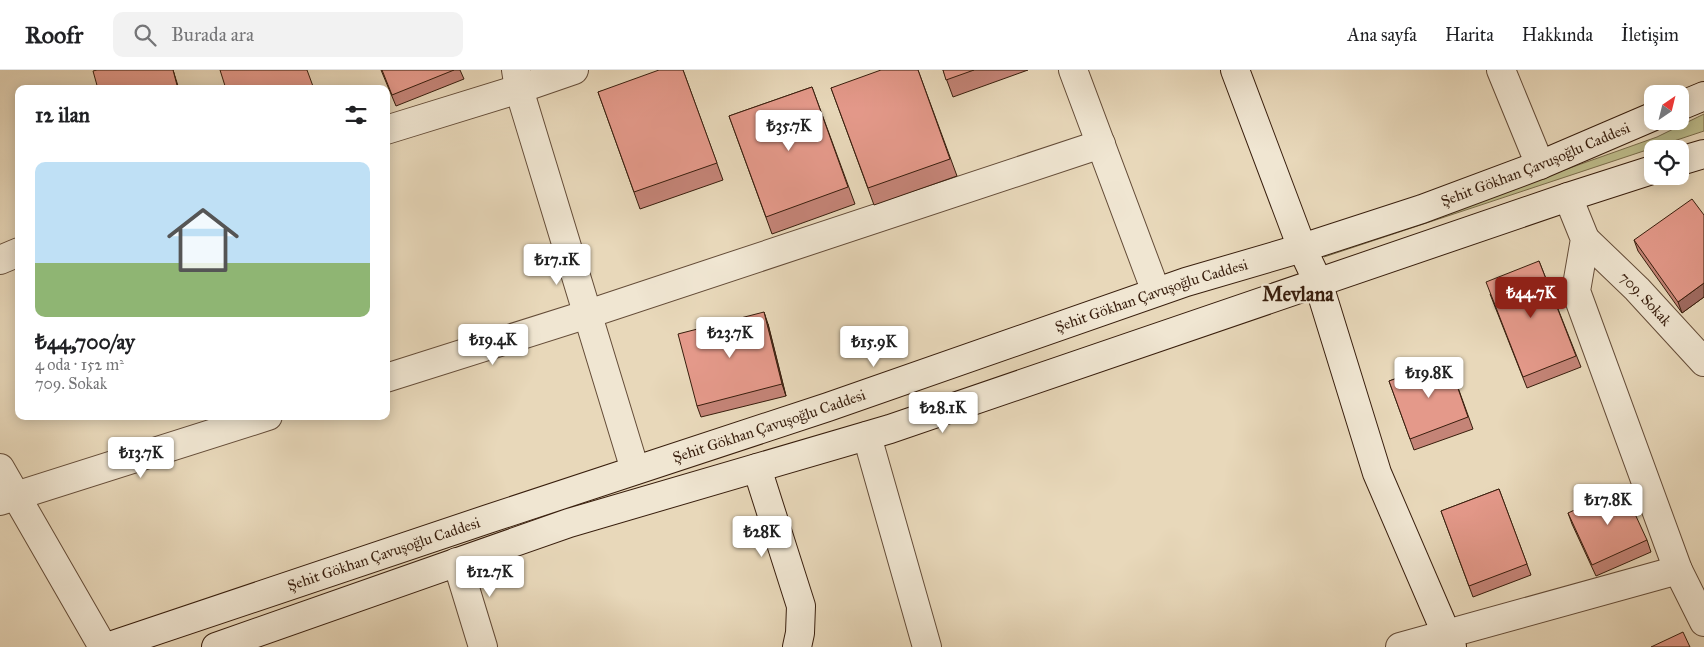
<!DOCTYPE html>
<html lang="tr">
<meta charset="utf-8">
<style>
:root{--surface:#fff;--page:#f2f2f2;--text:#202124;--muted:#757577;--line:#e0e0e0;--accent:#8f2418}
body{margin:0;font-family:"IM FELL Great Primer",serif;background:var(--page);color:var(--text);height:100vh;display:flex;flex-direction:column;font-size:19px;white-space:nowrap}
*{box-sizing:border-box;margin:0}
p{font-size:16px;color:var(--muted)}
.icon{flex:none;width:28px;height:28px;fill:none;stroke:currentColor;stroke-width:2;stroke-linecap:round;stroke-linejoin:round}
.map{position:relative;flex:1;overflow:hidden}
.panel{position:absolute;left:15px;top:15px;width:375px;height:335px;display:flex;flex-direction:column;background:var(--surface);border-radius:10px;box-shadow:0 2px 12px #0003}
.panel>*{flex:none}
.needle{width:32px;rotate:35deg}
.buttons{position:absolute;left:1644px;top:15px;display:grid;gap:10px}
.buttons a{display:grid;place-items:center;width:45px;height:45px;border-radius:10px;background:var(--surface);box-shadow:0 2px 12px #0003;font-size:25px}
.price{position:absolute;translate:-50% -42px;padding:0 11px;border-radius:5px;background:#fff;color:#222;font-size:16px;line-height:32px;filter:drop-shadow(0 1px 2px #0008)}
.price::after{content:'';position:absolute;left:50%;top:30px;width:15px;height:11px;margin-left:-8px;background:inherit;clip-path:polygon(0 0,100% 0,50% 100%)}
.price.current{background:var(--accent);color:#fff}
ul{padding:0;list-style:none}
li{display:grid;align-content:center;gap:10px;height:265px;padding:0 20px}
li+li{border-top:1px solid var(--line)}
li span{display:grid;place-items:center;height:155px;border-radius:10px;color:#555}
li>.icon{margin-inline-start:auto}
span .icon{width:90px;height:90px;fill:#fffc;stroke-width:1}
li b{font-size:21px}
h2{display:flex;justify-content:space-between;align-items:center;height:60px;padding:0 20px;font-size:21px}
header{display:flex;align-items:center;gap:30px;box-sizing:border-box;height:70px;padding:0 25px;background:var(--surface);border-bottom:1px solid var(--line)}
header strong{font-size:24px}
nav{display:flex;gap:28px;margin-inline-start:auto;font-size:18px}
.search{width:350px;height:45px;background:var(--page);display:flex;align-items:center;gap:12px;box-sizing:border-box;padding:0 18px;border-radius:10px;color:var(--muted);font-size:19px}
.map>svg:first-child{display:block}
.green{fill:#bdbc8b;stroke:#7a6d4c}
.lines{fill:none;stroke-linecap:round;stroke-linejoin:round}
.street-casing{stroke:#644c38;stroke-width:30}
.secondary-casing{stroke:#381e0d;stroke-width:30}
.street{stroke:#f0e6d2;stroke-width:28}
.secondary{stroke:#f0e6d2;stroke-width:28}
.wall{fill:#c48477;stroke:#381e0d}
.shaded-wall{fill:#a06b61;stroke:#381e0d}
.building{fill:#e4998a;stroke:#381e0d}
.labels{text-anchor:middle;stroke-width:4.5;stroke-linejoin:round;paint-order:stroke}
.street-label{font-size:15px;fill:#381e0d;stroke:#f0e6d2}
.district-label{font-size:20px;font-weight:bold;fill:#381e0d;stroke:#f0e6d2}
</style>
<header>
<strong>Roofr</strong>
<div class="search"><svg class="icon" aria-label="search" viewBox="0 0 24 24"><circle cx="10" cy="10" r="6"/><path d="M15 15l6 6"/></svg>Burada ara</div>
<nav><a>Ana sayfa</a><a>Harita</a><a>Hakkında</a><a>İletişim</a></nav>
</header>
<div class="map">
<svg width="1704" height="577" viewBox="0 0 1704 577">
<rect width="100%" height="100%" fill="#e8d8ba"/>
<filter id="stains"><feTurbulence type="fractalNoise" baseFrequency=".004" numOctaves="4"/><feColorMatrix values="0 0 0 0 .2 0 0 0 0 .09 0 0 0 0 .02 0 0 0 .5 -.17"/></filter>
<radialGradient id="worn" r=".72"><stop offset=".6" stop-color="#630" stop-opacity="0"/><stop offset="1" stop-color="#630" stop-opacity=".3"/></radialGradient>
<path class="green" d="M1704 44V61L1324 187V180L1381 165 1657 67Z"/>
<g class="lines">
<defs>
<g id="street">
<path d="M516 0 519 19 635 400"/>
<path d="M1073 0 1156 222"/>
<path d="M1501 0 1540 95"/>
<path d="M386 60 519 19 574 0"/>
<path d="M1568 127 1585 169 1576 221 1678 500 1704 552"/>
<path id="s1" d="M1585 169 1637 219 1704 292"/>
<path d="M0 190 19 182"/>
<path d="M386 308 588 244 1101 74"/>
<path d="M867 366 927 577"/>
<path d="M0 398 103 577"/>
<path d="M0 431 268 346"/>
<path d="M457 492 483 577"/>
<path d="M1400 577 1678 500"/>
</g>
<g id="secondary">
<path d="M1235 0 1302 178 1318 212 1377 403 1452 577"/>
<path d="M1680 36 1704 26"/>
<path d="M1680 91 1704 84"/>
<path d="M757 398 801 536 800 563 797 577"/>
<path id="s2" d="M107 577 488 449 828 337 1186 212 1302 178 1422 139 1540 95 1652 47"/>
<path d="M216 577 569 453 890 359 1568 127 1652 100"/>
</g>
</defs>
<use href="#street" class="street-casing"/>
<use href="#secondary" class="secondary-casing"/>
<use href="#street" class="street"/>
<use href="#secondary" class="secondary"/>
</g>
<g class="wall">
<path d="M381 0H460L464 9 396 36Z"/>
<path d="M683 0 723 110 640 139 598 22Z"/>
<path d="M918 0 957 106 874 135 831 18Z"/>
<path d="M943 0H1028L953 27Z"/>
<path d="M812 17 855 134 772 164 729 46Z"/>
<path d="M1704 145V227L1682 243 1638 181 1634 170Z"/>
<path d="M1539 191 1581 297 1527 318 1490 224Z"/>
<path d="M768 254 786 326 701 347 697 336Z"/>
<path d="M1448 290 1473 359 1414 380 1389 311Z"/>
<path d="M1499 419 1531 505 1473 527 1441 441Z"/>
<path d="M1568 443 1647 470 1651 482 1596 506 1572 454Z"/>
</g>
<g class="shaded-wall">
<path d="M173 0 179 19H178Z"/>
<path d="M1704 213V227L1682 243 1678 232Z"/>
<path d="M764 242 768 254 786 326 782 314Z"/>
</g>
<g class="building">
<path d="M97 0H173L178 19H98L93 1Z"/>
<path d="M220 0H307L314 19H226Z"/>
<path d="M382 0H454L392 25Z"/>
<path d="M659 0H683L717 93 634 122 598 22Z"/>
<path d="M881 0H918L950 89 868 118 831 18Z"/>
<path d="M943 0H974L946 10Z"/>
<path d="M812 17 848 117 766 147 729 46Z"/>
<path d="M1692 129 1704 145V213L1678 232 1634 170Z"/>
<path d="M1539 191 1576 286 1523 307 1486 212Z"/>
<path d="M764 242 782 314 697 336 678 264Z"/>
<path d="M1448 290 1468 347 1410 369 1389 311Z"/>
<path d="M1623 418 1647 470 1592 495 1568 443Z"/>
<path d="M1499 419 1527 494 1469 516 1441 441Z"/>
<path d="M1683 562 1690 577H1651Z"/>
</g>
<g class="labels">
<g class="street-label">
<text dy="5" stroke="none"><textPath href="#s2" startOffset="1508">Şehit Gökhan Çavuşoğlu Caddesi</textPath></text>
<text dy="5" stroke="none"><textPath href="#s2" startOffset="1102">Şehit Gökhan Çavuşoğlu Caddesi</textPath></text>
<text dy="5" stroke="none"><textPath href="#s1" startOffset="85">709. Sokak</textPath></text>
<text dy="5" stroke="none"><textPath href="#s2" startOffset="698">Şehit Gökhan Çavuşoğlu Caddesi</textPath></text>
<text dy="5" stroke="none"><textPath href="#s2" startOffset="292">Şehit Gökhan Çavuşoğlu Caddesi</textPath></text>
</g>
<g class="district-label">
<text x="1298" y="231">Mevlana</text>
</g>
</g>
<rect width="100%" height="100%" filter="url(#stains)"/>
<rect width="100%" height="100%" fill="url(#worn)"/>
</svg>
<div class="buttons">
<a><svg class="needle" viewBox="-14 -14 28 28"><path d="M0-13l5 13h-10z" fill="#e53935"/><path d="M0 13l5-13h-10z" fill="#757577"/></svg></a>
<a><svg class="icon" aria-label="locate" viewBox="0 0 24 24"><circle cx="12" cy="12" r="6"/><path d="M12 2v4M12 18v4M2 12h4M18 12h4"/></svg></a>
</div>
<b class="price" style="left:789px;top:82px">₺35.7K</b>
<b class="price" style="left:557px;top:216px">₺17.1K</b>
<b class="price current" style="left:1531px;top:249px">₺44.7K</b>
<b class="price" style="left:730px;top:289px">₺23.7K</b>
<b class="price" style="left:493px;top:296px">₺19.4K</b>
<b class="price" style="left:874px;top:298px">₺15.9K</b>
<b class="price" style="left:1429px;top:329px">₺19.8K</b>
<b class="price" style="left:943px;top:364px">₺28.1K</b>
<b class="price" style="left:141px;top:409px">₺13.7K</b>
<b class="price" style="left:1608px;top:456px">₺17.8K</b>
<b class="price" style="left:762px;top:488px">₺28K</b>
<b class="price" style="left:490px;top:528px">₺12.7K</b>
<section class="panel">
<h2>12 ilan<svg class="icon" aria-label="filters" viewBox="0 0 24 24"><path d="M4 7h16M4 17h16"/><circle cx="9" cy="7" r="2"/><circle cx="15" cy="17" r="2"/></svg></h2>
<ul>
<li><span style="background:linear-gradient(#bfe0f5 65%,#8fb573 0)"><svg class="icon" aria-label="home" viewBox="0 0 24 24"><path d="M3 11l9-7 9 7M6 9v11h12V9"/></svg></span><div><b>₺44,700/ay</b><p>4 oda · 152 m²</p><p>709. Sokak</p></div></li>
</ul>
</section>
</div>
